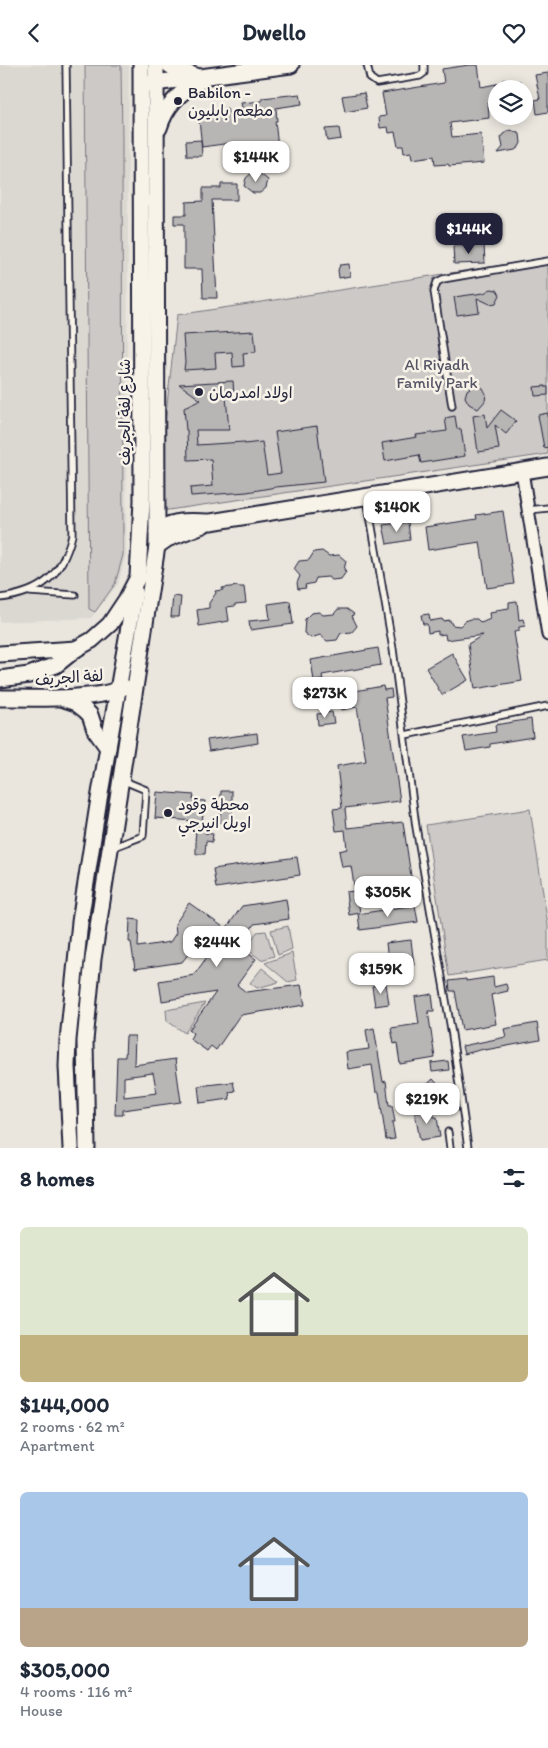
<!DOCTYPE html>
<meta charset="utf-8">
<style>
:root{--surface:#fff;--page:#f2f2f3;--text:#1f2937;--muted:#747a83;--accent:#22223b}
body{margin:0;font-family:Itim,"Playpen Sans Arabic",sans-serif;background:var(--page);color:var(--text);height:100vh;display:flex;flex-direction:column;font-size:19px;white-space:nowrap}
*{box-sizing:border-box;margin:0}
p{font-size:16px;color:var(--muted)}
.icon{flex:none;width:28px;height:28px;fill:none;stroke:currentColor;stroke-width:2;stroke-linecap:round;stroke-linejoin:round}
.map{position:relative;height:1083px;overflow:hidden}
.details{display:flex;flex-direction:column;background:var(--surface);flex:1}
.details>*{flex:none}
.tools{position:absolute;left:488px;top:15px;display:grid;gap:10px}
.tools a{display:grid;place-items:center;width:45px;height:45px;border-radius:50%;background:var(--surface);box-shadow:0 2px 12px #0003;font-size:25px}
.price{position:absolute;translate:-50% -42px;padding:0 11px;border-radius:10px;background:#fff;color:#222;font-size:16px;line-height:32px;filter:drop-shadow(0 1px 2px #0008)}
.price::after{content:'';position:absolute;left:50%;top:30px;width:15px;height:11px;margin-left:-8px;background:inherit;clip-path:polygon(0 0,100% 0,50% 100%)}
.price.current{background:var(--accent);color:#fff}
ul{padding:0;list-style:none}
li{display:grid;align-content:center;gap:10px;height:265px;padding:0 20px}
li span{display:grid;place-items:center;height:155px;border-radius:8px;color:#555}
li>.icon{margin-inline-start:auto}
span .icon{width:90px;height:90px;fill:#fffc;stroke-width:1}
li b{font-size:21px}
h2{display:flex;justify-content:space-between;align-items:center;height:60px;padding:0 20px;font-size:21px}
header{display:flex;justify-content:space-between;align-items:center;height:65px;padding:0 20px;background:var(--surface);font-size:22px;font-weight:700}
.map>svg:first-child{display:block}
.built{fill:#dbd8d2}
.green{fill:#cdc9c6;stroke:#787680}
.building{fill:#b8b6b5;stroke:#22223b;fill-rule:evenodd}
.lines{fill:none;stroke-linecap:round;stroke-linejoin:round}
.lane-casing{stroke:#22223b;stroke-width:9}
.street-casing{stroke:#22223b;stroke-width:15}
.secondary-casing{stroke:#22223b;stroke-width:19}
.lane{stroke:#f7f3e8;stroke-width:5.5}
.street{stroke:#f7f3e8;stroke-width:11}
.secondary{stroke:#f7f3e8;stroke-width:15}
.poi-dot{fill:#22223b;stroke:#f7f3e8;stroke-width:2}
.labels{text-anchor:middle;stroke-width:5;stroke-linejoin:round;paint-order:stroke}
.poi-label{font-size:16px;fill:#22223b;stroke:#f7f3e8;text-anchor:start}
.park-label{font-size:16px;fill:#555465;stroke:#f7f3e8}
.street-label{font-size:16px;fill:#22223b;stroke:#f7f3e8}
</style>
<header><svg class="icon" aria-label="back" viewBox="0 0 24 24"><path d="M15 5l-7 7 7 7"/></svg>Dwello<svg class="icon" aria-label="heart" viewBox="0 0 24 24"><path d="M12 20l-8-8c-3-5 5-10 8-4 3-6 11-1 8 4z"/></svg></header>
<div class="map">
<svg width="548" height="1083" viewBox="0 0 548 1083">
<rect width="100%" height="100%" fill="#eae6de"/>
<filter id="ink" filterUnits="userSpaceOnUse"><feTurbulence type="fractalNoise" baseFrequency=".02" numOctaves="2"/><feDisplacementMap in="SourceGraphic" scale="10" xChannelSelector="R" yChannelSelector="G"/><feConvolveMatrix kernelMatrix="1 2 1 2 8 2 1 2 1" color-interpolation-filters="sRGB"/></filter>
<g filter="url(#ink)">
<path class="built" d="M0 0H85L89 544 95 547 123 490 122 75 121 0H129L126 490 118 519 91 553 0 557Z"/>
<g class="green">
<path d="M85 0H121L122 75 123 490 115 519 95 547 89 544Z"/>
<path d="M548 193V389L155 447 177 250Z"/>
<path d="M530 744 548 860V895L449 911 426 760Z"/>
<path d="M288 861 292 884 278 890 271 865Z"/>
<path d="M266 866 274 891 261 895 246 883 257 867Z"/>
<path d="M292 888 297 915 288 917 265 898Z"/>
<path d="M262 903 279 917 257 923 250 918Z"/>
<path d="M205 938 185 968 167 956 166 945Z"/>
</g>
<g class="building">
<path d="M469 0H478L481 22 496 19V37L488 38 489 53 450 58 452 72 481 69 484 98 449 101 448 99 435 100 434 91 412 94 411 87 404 88 403 81H398L395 67 389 68 388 62 380 63 379 52 386 51 382 28 444 18 442 4Z"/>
<path d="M548 8V47L537 49 535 35 540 34 535 10Z"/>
<path d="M510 14 511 17 520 16 522 24H497L496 19 504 18 503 15Z"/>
<path d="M364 28 367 43 345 47 342 31Z"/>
<path d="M300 29 302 39 276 43 277 56H275L278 82 232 87 231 78 202 82 198 46 227 43 228 48 243 47 241 38 262 36V33Z"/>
<path d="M339 63 341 74 327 76 325 64Z"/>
<path d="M511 65 520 69 521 78 519 82 515 85 498 88 503 82 501 73 503 69Z"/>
<path d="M201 75 202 91H187L186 76Z"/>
<path d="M252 108H259L268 115 266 123 260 128H253L244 121 246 113Z"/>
<path d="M221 119H237V135H212L217 233H203L202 204H184V159H174V150H186V137L203 136V123H221Z"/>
<path d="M484 180 485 198 454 199 453 181Z"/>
<path d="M349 199 350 211 339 213 338 205 340 200Z"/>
<path d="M491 224 497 225 500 230 496 238 490 239 477 233 479 247 457 250 454 232 484 228Z"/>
<path d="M254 266 256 287 243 288 244 301 233 302 232 287 215 288 216 303 184 305 185 297 183 270Z"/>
<path d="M233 316 234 332H226L229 365H196L197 380 244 377V379L262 377 267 410 281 408 275 367 317 361 324 417 276 422 247 427 191 431 190 423 213 421 211 394 188 395 187 365H186L184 343 201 335 179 319Z"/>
<path d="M477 320 483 323 486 329 485 336 478 344 469 339 465 332 467 325 473 321Z"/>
<path d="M545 321V322H548V330L535 331 534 322Z"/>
<path d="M501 345 516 356 506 369 495 360 499 384 478 387 473 351 485 349 487 363Z"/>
<path d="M548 348V382L544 383 538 350Z"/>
<path d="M455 351 457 364H461L465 391 421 398 419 390 385 396 382 378 417 372 416 370 447 366 445 353Z"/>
<path d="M503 446 514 519 487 523 480 477 428 485 425 462 477 454 476 450Z"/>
<path d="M408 457 410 475 387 479 383 460Z"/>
<path d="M322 486 329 491 339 490 346 496 344 505 346 507 341 514 332 515 328 512 316 513 314 518 305 520 306 523 298 524 297 518 300 511 294 504 299 496 309 495 314 487Z"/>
<path d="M238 521V522H244L246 538 235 539V541L227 542 229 556 199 561 197 545 209 543V538L216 528 215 526 223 525 222 523Z"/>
<path d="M173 531 181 532 179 552H171Z"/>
<path d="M290 536 293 559 250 565 249 556 270 554 268 539Z"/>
<path d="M517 536 519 555 523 554 525 561 519 562V566L514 567 522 616 475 624 468 579 483 570 446 575 445 569 438 570V566L428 568 427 559H423L421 550 429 549 430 556 442 554 443 556 450 555 452 560 460 561 465 556 471 554H477L481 558 490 554 489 548 496 547V545L509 543V537Z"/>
<path d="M338 544H347L354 549 352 551 357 561 352 567 341 568 337 575 327 576 320 570 311 573 304 568 305 554 311 548 319 547 323 550 334 549Z"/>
<path d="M378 583 381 600 322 610 323 615 314 616 311 595Z"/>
<path d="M452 588 468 615 442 630 426 603Z"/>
<path d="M383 621 384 625 391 624 392 632 385 633 400 736 345 743 347 763 403 757 412 818 357 826 360 848 349 850 346 827 355 826 351 801 342 802 339 786 347 784 345 765 336 766 333 744 342 743 337 701 366 696 357 642 341 645 338 629Z"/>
<path d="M332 647 334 658 318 660 317 649Z"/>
<path d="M531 654 533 672 490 679V682L466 686 463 672 496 667 495 660Z"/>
<path d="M257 668 258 678 209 686 207 675Z"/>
<path d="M221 726H232V758H220Z"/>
<path d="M157 727 194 730 193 735 205 736 202 756 206 757 205 768 213 769 212 777 206 776 205 789H196V775H195L196 767H193L194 756 155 753Z"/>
<path d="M297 792 300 810 216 823 213 804Z"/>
<path d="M286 834 289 854 254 859 239 882 256 894 237 920 246 927 301 920 305 940 240 950 216 985 211 981 207 986 190 974 193 968 189 965 216 927 162 936 159 916 194 910 207 892 194 882 182 897 135 904 131 877H129L130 854 139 855 138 882 170 877 176 868 175 859 189 838 226 864 242 841Z"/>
<path d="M415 840 418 857 360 865 358 849Z"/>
<path d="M411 875 414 900 389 903 386 878Z"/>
<path d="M493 912 494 922 506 919 508 926 491 930 496 959 462 965 455 926H450L449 916 466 914V916Z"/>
<path d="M386 919 389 939 375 941 372 921Z"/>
<path d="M432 929 434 946H428L435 993 400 999 397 978 394 979 391 963 419 959 415 932Z"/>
<path d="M537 958 540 975 485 985 484 984 464 989 462 981 506 972 504 964Z"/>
<path d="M374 963 383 1017 386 1016 389 1040H392L395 1057H392L395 1074 386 1075 379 1027H376L372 1000 348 1004 346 987 369 984 366 965Z"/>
<path d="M126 971H135L134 1000 175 994 181 1037 123 1045V1050H115L117 992H125ZM153 1008 157 1028 124 1032V1012Z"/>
<path d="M448 996 449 1005 432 1007 431 998Z"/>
<path d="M433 1014 444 1026 438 1031 440 1033 430 1042 418 1028Z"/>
<path d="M233 1017 235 1026 229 1027 230 1034 200 1038 198 1021Z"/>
<path d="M433 1045 434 1052H437L440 1072 420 1075 415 1048Z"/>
</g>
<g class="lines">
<defs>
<g id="lane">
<path d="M367 0 370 13 377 18 420 11 424 8V0"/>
<path d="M452 341 434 226 437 217 443 214 548 196"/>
<path d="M367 433 393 584 416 762 452 970 468 1083"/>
<path d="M528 445 548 443"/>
<path d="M30 527 75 530"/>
<path d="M0 533C41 528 62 511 72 470L66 0"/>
<path d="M405 670 548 641"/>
<path d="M114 782 143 771 146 725 129 718 125 712"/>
<path d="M448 1067 450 1083"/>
</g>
<path id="street" d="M522 406 548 570"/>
<g id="secondary">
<path d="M169 0 177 5 196 11"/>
<path d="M147 19 291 0"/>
<path d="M159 63C166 41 179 27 200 16"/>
<path d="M157 467C171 453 193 457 211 457L548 402"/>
<path d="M157 481 167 474 203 460"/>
<path d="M0 589 76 584"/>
<path d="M0 614 29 610 56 600 76 584 92 575 110 559 126 535 138 512 142 436 141 0"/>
<path d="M0 633C30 633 100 636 124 622"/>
<path d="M64 634 76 638 85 645 90 650 95 665 108 683"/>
<path d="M71 1083 67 1001 68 975 80 857 98 740 135 527"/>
<path d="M87 1083 85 976 93 894 157 481 156 0"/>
</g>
</defs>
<use href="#lane" class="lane-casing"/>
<use href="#street" class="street-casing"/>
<use href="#secondary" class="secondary-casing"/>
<use href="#lane" class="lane"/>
<use href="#street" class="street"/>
<use href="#secondary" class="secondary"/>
</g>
</g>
<g class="poi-dot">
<circle cx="178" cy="36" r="5"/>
<circle cx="199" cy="327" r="5"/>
<circle cx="168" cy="748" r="5"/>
</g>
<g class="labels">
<g class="poi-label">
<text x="188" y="33">Babilon -<tspan x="188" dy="18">مطعم بابليون</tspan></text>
<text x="209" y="333">اولاد امدرمان</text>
<text x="178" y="745">محطة وقود<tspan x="178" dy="18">اويل انيرجي</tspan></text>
</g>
<g class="park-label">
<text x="437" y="305">Al Riyadh<tspan x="437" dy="18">Family Park</tspan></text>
</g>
<g class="street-label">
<text transform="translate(124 347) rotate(-90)" y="6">شارع لفة الجريف</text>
<text transform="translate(69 612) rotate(-4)" y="6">لفة الجريف</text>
</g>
</g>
</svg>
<div class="tools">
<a><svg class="icon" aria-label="layers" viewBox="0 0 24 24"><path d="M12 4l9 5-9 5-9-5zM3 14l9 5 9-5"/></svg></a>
</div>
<b class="price" style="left:256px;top:118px">$144K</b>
<b class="price current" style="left:469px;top:190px">$144K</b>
<b class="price" style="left:397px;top:468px">$140K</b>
<b class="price" style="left:325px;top:654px">$273K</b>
<b class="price" style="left:388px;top:853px">$305K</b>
<b class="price" style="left:217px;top:903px">$244K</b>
<b class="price" style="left:381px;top:930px">$159K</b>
<b class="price" style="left:427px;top:1060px">$219K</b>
</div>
<section class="details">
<h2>8 homes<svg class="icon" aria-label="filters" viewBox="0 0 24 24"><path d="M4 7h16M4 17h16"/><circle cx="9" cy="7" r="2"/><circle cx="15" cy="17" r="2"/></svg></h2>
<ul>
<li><span style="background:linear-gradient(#dfe7d0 70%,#c2b280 0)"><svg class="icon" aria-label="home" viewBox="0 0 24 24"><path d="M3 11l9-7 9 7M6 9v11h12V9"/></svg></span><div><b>$144,000</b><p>2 rooms · 62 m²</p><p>Apartment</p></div></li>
<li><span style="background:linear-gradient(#a9c7e8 75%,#b9a48a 0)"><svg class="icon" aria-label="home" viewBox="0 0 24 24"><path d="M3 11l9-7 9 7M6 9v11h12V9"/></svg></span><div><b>$305,000</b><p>4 rooms · 116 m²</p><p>House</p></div></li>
</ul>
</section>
